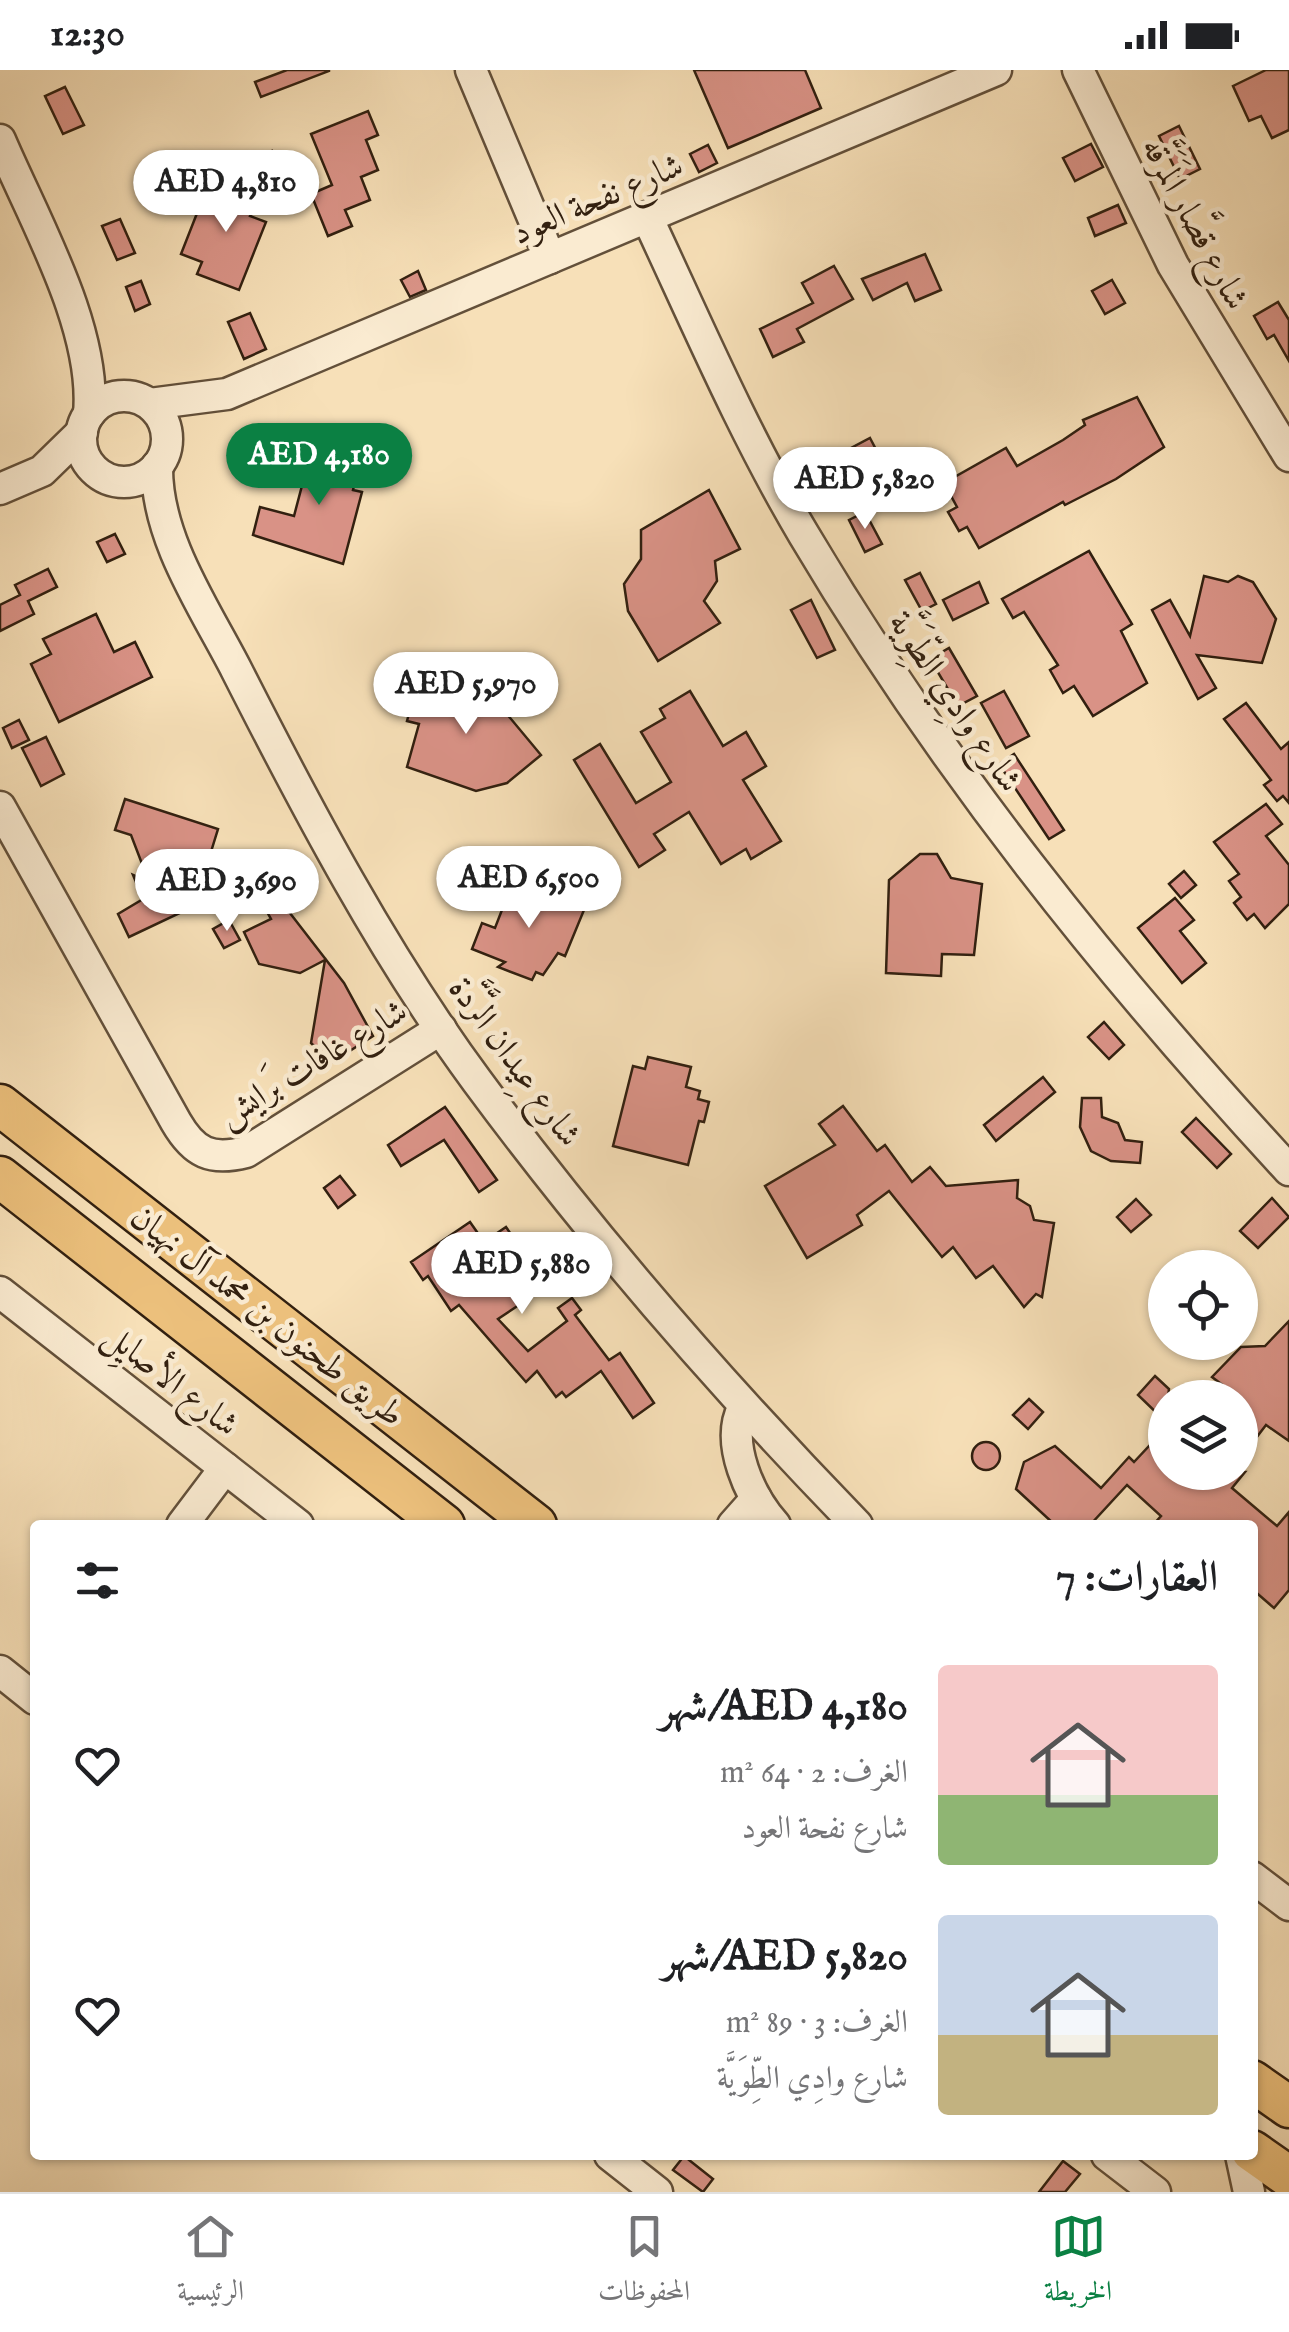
<!DOCTYPE html>
<html lang="ar">
<meta charset="utf-8">
<style>
:root{--surface:#fff;--page:#f6f6f6;--text:#202124;--muted:#757577;--line:#e0e0e0;--accent:#0b8043}
body{margin:0;font-family:"IM FELL English",Amiri,serif;background:var(--page);color:var(--text);direction:rtl;height:100vh;display:flex;flex-direction:column;font-size:38px;white-space:nowrap}
*{box-sizing:border-box;margin:0}
p{font-size:32px;color:var(--muted)}
.icon{flex:none;width:55px;height:55px;fill:none;stroke:currentColor;stroke-width:2;stroke-linecap:round;stroke-linejoin:round}
.map{position:relative;flex:1;overflow:hidden;direction:ltr}
.drawer{position:absolute;left:30px;top:1450px;width:1228px;height:640px;display:flex;flex-direction:column;background:var(--surface);border-radius:10px;box-shadow:0 2px 8px #0004;direction:rtl}
.drawer>*{flex:none}
.buttons{position:absolute;left:1148px;top:1180px;display:grid;gap:20px}
.buttons a{display:grid;place-items:center;width:110px;height:110px;border-radius:50%;background:var(--surface);box-shadow:0 2px 8px #0004;font-size:50px}
.price{position:absolute;translate:-50% -85px;padding:0 22px;border-radius:35px;background:#fff;color:#222;font-size:32px;line-height:65px;filter:drop-shadow(0 2px 5px #0008)}
.price::after{content:'';position:absolute;left:50%;top:60px;width:30px;height:22px;margin-left:-15px;background:inherit;clip-path:polygon(0 0,100% 0,50% 100%)}
.price.current{background:var(--accent);color:#fff}
ul{padding:0;list-style:none}
li{display:flex;align-items:center;gap:30px;height:250px;padding:0 40px}
li span{display:grid;place-items:center;flex:none;width:280px;height:200px;border-radius:10px;color:#555}
li>.icon{margin-inline-start:auto}
span .icon{width:120px;height:120px;fill:#fffc;stroke-width:1}
li b{font-size:42px}
h2{display:flex;justify-content:space-between;align-items:center;height:120px;padding:0 40px;font-size:42px}
.status{display:flex;justify-content:space-between;align-items:center;height:70px;padding:0 50px;background:var(--surface);direction:ltr}
.status svg{height:28px;fill:currentColor}
.menu{display:flex;justify-content:space-around;align-items:center;height:140px;border-top:2px solid var(--line);background:var(--surface);font-size:28px;color:var(--muted)}
.menu a{display:grid;justify-items:center;gap:5px}
.menu .current{color:var(--accent)}
.map>svg:first-child{display:block}
.building{fill:#d99286;stroke:#322010;stroke-width:2.5}
.lines{fill:none;stroke-linecap:round;stroke-linejoin:round}
.minor-casing{stroke:#63503a;stroke-width:35}
.major-casing{stroke:#322010;stroke-width:45}
.minor{stroke:#faebd1;stroke-width:30}
.major{stroke:#ecc07c;stroke-width:40}
.labels{text-anchor:middle;stroke-width:9;stroke-linejoin:round;paint-order:stroke}
.street-label{font-size:35px;fill:#322010;stroke:#faebd1}
</style>
<div class="status"><b>12:30</b><svg viewBox="0 0 49 12"><path d="M0 12V9h3v3zM5 12V6h3v6zM10 12V3h3v9zM15 12V0h3v12zM26 1h20v11H26zM47 4h2v5h-2z"/></svg></div>
<div class="map">
<svg width="1289" height="2122" viewBox="0 0 1289 2122">
<rect width="100%" height="100%" fill="#f7e0b8"/>
<filter id="stains"><feTurbulence type="fractalNoise" baseFrequency=".002" numOctaves="4"/><feColorMatrix values="0 0 0 0 .2 0 0 0 0 .09 0 0 0 0 .02 0 0 0 .5 -.17"/></filter>
<radialGradient id="worn" r=".72"><stop offset=".6" stop-color="#630" stop-opacity="0"/><stop offset="1" stop-color="#630" stop-opacity=".3"/></radialGradient>
<g class="building">
<path d="M287 0H329V1L261 27 255 12Z"/>
<path d="M694 0H805L821 38 728 78Z"/>
<path d="M1266 0H1289V60L1272 68 1261 46 1249 51 1233 16Z"/>
<path d="M65 17 84 55 63 64 45 26Z"/>
<path d="M368 41 378 65 366 70 378 100 361 107 370 130 345 140 352 156 328 166 311 124 332 115 311 64Z"/>
<path d="M1179 56 1200 99 1180 109 1159 66Z"/>
<path d="M1091 74 1103 97 1075 111 1063 88Z"/>
<path d="M708 75 717 93 699 102 690 84Z"/>
<path d="M272 81 280 99 260 108 252 90Z"/>
<path d="M231 107 260 119 250 146 266 152 239 220 197 204 202 192 181 184 203 128 220 135Z"/>
<path d="M1118 135 1126 153 1095 166 1088 148Z"/>
<path d="M120 149 135 183 117 190 102 156Z"/>
<path d="M925 184 941 220 915 231 907 213 873 230 862 209Z"/>
<path d="M834 196 853 229 797 259 804 272 773 287 760 259 813 233 802 213Z"/>
<path d="M418 201 426 220 410 227 401 210Z"/>
<path d="M1112 210 1125 233 1105 244 1092 221Z"/>
<path d="M141 211 150 234 135 241 126 217Z"/>
<path d="M1278 232 1289 250V291L1274 265 1267 269 1254 246Z"/>
<path d="M250 243 266 279 244 289 228 252Z"/>
<path d="M1137 327 1164 377 1116 409 1065 435 1063 432 979 478 967 457 959 461 948 442 957 437 944 413 1006 378 1017 396 1063 370 1085 355 1083 350Z"/>
<path d="M870 368 881 389 844 407 834 387Z"/>
<path d="M313 374 361 386 353 420 362 422 343 494 253 465 260 437 294 446Z"/>
<path d="M709 420 740 479 715 491 717 511 704 531 720 553 658 591 628 541 624 514 641 489V460Z"/>
<path d="M865 442 882 474 865 482 849 450Z"/>
<path d="M115 464 125 484 107 492 97 472Z"/>
<path d="M1089 481 1132 554 1121 561 1147 613 1093 646 1074 616 1063 623 1050 600 1058 595 1024 542 1013 548 1002 529Z"/>
<path d="M48 499 57 517 28 531 34 544 0 561V535L20 525 15 515Z"/>
<path d="M920 503 936 534 922 541 905 510Z"/>
<path d="M1204 506 1228 512 1238 506 1253 512 1276 549 1262 593 1197 585 1216 618 1198 629 1152 540 1170 530 1190 566Z"/>
<path d="M979 512 988 533 953 550 943 530Z"/>
<path d="M811 530 835 580 817 588 791 540Z"/>
<path d="M96 544 114 582 135 572 152 607 59 652 31 594 51 584 43 569Z"/>
<path d="M949 578 977 626 958 636 930 589Z"/>
<path d="M453 600 467 608 465 619 496 631 541 685 507 713 476 721 407 697 419 654 407 651 417 614 435 620 440 603Z"/>
<path d="M690 621 723 676 746 662 766 696 743 710 781 771 751 789 746 779 721 794 689 742 654 764 665 780 639 797 574 690 600 674 636 733 671 712 641 662 665 648 660 639Z"/>
<path d="M1004 621 1029 666 1006 678 981 633Z"/>
<path d="M1246 633 1281 679 1289 672V733L1283 726 1277 731 1264 715 1271 710 1224 649Z"/>
<path d="M19 650 29 670 12 678 3 658Z"/>
<path d="M46 667 64 704 41 716 22 678Z"/>
<path d="M1014 684 1064 760 1049 769 999 694Z"/>
<path d="M125 729 218 759 197 827 170 818 182 842 129 867 118 844 143 829 133 805 149 812 131 765 115 760Z"/>
<path d="M1266 734 1282 754 1266 766 1289 795V834L1265 858 1254 844 1247 850 1234 833 1241 827 1229 811 1239 804 1214 772Z"/>
<path d="M920 784H937L951 808 982 814 974 885 942 884 941 906 886 903 889 810Z"/>
<path d="M1184 801 1196 815 1181 828 1169 814Z"/>
<path d="M514 809 584 840 565 886 558 883 543 905 536 902 532 910 498 897 505 892 472 879 482 853 495 858Z"/>
<path d="M276 825 344 913 373 966 331 993 311 973 325 890 300 903 259 894 244 862 271 849 262 833Z"/>
<path d="M1175 828 1194 850 1180 861 1206 893 1182 913 1138 858Z"/>
<path d="M229 850 240 870 224 878 213 859Z"/>
<path d="M1104 952 1124 975 1109 989 1088 967Z"/>
<path d="M648 987 691 997 686 1017 700 1021 698 1029 709 1032 704 1052 699 1051 688 1095 613 1076 633 996 645 999Z"/>
<path d="M1043 1007 1055 1022 996 1071 984 1055Z"/>
<path d="M1082 1028H1101L1102 1047 1118 1053 1125 1070 1142 1072 1140 1093 1111 1091 1091 1081 1080 1057Z"/>
<path d="M843 1036 877 1081 885 1075 912 1112 930 1097 946 1116 1018 1110 1017 1128 1030 1136 1034 1150 1054 1153 1042 1227 1036 1224 1024 1237 993 1196 976 1208 953 1177 942 1187 889 1121 857 1145 862 1155 807 1188 765 1116 835 1075 819 1054Z"/>
<path d="M445 1037 497 1110 479 1122 444 1070 401 1096 388 1075Z"/>
<path d="M1196 1048 1231 1084 1217 1098 1182 1062Z"/>
<path d="M340 1106 355 1125 338 1138 324 1118Z"/>
<path d="M1272 1128 1289 1147 1258 1178 1240 1161Z"/>
<path d="M1136 1129 1151 1145 1131 1162 1117 1147Z"/>
<path d="M470 1152 484 1172 506 1157 526 1186 507 1199 513 1208 507 1212 522 1233 498 1249 528 1281 567 1251 558 1238 572 1228 581 1240 575 1245 609 1290 620 1283 654 1333 633 1348 601 1301 566 1327 562 1322 556 1327 537 1301 526 1312 459 1235 451 1241 428 1206 423 1210 411 1192Z"/>
<path d="M1289 1251V1371L1266 1355 1240 1389V1328L1212 1307 1241 1277 1265 1276Z"/>
<path d="M1155 1306 1169 1319 1165 1351 1138 1325Z"/>
<path d="M1029 1329 1043 1342 1028 1359 1013 1345Z"/>
<path d="M1165 1359V1402H1245L1232 1418 1277 1456 1289 1442V1520L1274 1538 1252 1519V1455H1153L1161 1446 1127 1415 1090 1455H1055L1016 1419 1024 1392 1055 1376 1101 1418 1129 1387 1134 1392Z"/>
<circle cx="986" cy="1386" r="14"/>
<path d="M684 2086 713 2109 703 2122 673 2100Z"/>
<path d="M1063 2091 1080 2104 1065 2122H1039Z"/>
</g>
<g class="lines">
<defs>
<g id="minor">
<path d="M471 0 550 188"/>
<path d="M1078 0 1173 195 1289 386"/>
<path d="M0 70C34 150 97 258 89 344"/>
<path d="M647 147C697 254 744 364 804 465 941 696 1107 903 1289 1100"/>
<circle cx="124" cy="369" r="43"/>
<path d="M150 334 227 324 996 0"/>
<path d="M157 396C156 468 204 537 236 599 307 739 384 885 477 1011 593 1168 721 1315 857 1455"/>
<path d="M0 419 42 401 82 362"/>
<path d="M0 737 176 1052C194 1083 211 1091 246 1082L441 959"/>
<path d="M0 1222 298 1455"/>
<path d="M743 1338C725 1373 750 1427 775 1455"/>
<path d="M182 1455 225 1398"/>
<path d="M733 1455 756 1429"/>
<path d="M0 1601 35 1629"/>
<path d="M1252 1807 1289 1835"/>
<path d="M610 2085 657 2122"/>
<path d="M1107 2085 1155 2122"/>
<path d="M1241 2085 1249 2122"/>
</g>
<g id="major">
<path d="M0 1035 536 1455"/>
<path d="M0 1107 444 1455"/>
<path d="M1252 2011 1289 2037"/>
<path d="M1252 2081 1289 2107"/>
</g>
</defs>
<use href="#minor" class="minor-casing"/>
<use href="#major" class="major-casing"/>
<use href="#minor" class="minor"/>
<use href="#major" class="major"/>
</g>
<g class="labels">
<g class="street-label">
<text transform="translate(597 128) rotate(-23)" y="12">شارع نفحة العود</text>
<text transform="translate(1196 153) rotate(62)" y="12">شارع قصَّار المَرَقَّه</text>
<text transform="translate(956 631) rotate(56)" y="12">شارع وادِي الطِّوَيَّة</text>
<text transform="translate(516 991) rotate(54)" y="12">شارع عِيدان الرَّدَّة</text>
<text transform="translate(312 992) rotate(-31)" y="12">شارع غافات بَرايش</text>
<text transform="translate(268 1245) rotate(38)" y="12">طريق طحنون بن محمد آل نهيان</text>
<text transform="translate(172 1309) rotate(38)" y="12">شارع الأصايِل</text>
</g>
</g>
<rect width="100%" height="100%" filter="url(#stains)"/>
<rect width="100%" height="100%" fill="url(#worn)"/>
</svg>
<div class="buttons">
<a><svg class="icon" aria-label="locate" viewBox="0 0 24 24"><circle cx="12" cy="12" r="6"/><path d="M12 2v4M12 18v4M2 12h4M18 12h4"/></svg></a>
<a><svg class="icon" aria-label="layers" viewBox="0 0 24 24"><path d="M12 4l9 5-9 5-9-5zM3 14l9 5 9-5"/></svg></a>
</div>
<b class="price" style="left:226px;top:165px">AED 4,810</b>
<b class="price current" style="left:319px;top:438px">AED 4,180</b>
<b class="price" style="left:865px;top:462px">AED 5,820</b>
<b class="price" style="left:466px;top:667px">AED 5,970</b>
<b class="price" style="left:529px;top:861px">AED 6,500</b>
<b class="price" style="left:227px;top:864px">AED 3,690</b>
<b class="price" style="left:522px;top:1247px">AED 5,880</b>
<section class="drawer">
<h2>العقارات: 7<svg class="icon" aria-label="filters" viewBox="0 0 24 24"><path d="M4 7h16M4 17h16"/><circle cx="9" cy="7" r="2"/><circle cx="15" cy="17" r="2"/></svg></h2>
<ul>
<li><span style="background:linear-gradient(#f6c9c9 65%,#8fb573 0)"><svg class="icon" aria-label="home" viewBox="0 0 24 24"><path d="M3 11l9-7 9 7M6 9v11h12V9"/></svg></span><div><b>AED 4,180/شهر</b><p>الغرف: 2 · 64 m²</p><p>شارع نفحة العود</p></div><svg class="icon" aria-label="heart" viewBox="0 0 24 24"><path d="M12 20l-8-8c-3-5 5-10 8-4 3-6 11-1 8 4z"/></svg></li>
<li><span style="background:linear-gradient(#c9d6e8 60%,#c2b280 0)"><svg class="icon" aria-label="home" viewBox="0 0 24 24"><path d="M3 11l9-7 9 7M6 9v11h12V9"/></svg></span><div><b>AED 5,820/شهر</b><p>الغرف: 3 · 89 m²</p><p>شارع وادِي الطِّوَيَّة</p></div><svg class="icon" aria-label="heart" viewBox="0 0 24 24"><path d="M12 20l-8-8c-3-5 5-10 8-4 3-6 11-1 8 4z"/></svg></li>
</ul>
</section>
</div>
<nav class="menu">
<a class="current"><svg class="icon" aria-label="map" viewBox="0 0 24 24"><path d="M3 6l6-2 6 2 6-2v14l-6 2-6-2-6 2zM9 4v14M15 6v14"/></svg>الخريطة</a>
<a><svg class="icon" aria-label="saved" viewBox="0 0 24 24"><path d="M7 4h10v16l-5-4-5 4z"/></svg>المحفوظات</a>
<a><svg class="icon" aria-label="home" viewBox="0 0 24 24"><path d="M3 11l9-7 9 7M6 9v11h12V9"/></svg>الرئيسية</a>
</nav>
